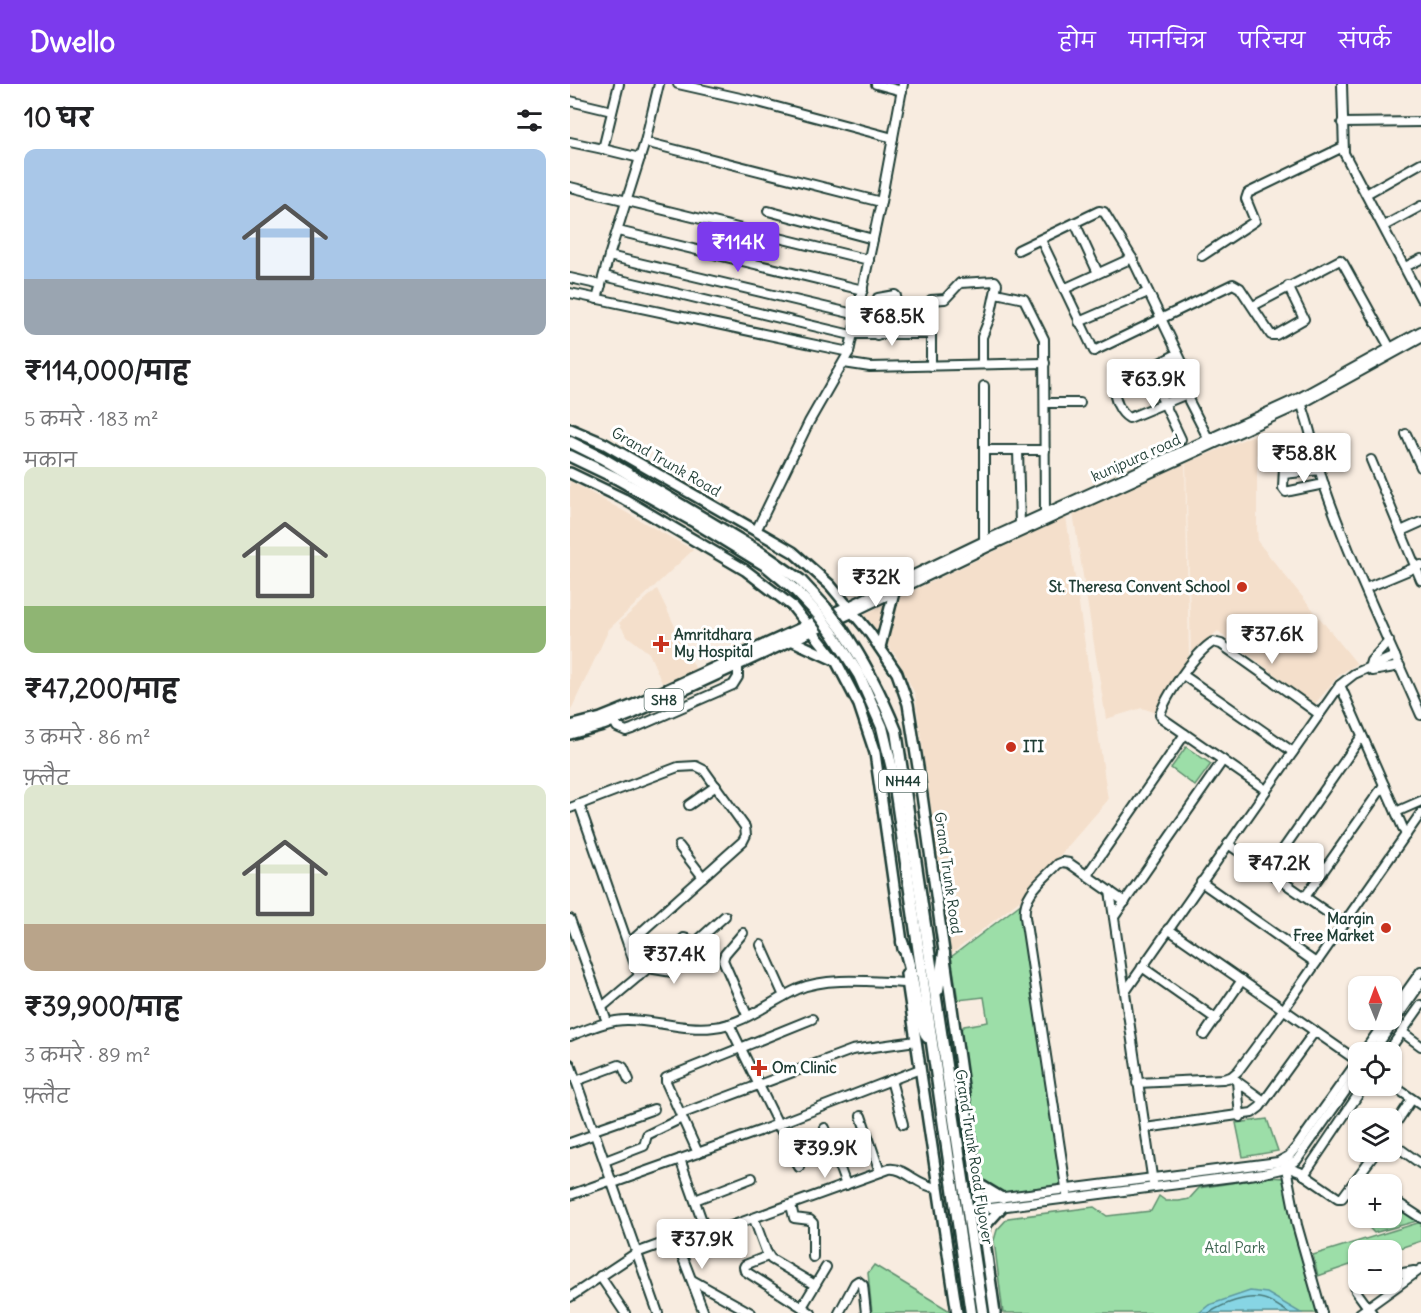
<!DOCTYPE html>
<html lang="hi">
<meta charset="utf-8">
<style>
:root{--surface:#fff;--page:#f6f6f6;--text:#202124;--muted:#757577;--accent:#7c3aed}
body{margin:0;font-family:Delius,"Playpen Sans Deva",sans-serif;background:var(--page);color:var(--text);height:100vh;display:flex;flex-direction:column;font-size:22px;white-space:nowrap}
*{box-sizing:border-box;margin:0}
p{font-size:20px;color:var(--muted)}
.icon{flex:none;width:33px;height:33px;fill:none;stroke:currentColor;stroke-width:2;stroke-linecap:round;stroke-linejoin:round}
.map{position:relative;flex:1;overflow:hidden}
.drawer{display:flex;flex-direction:column;background:var(--surface);width:570px}
.drawer>*{flex:none}
.needle{width:39px;rotate:359deg}
.fabs{position:absolute;left:778px;top:892px;display:grid;gap:12px}
.fabs a{display:grid;place-items:center;width:54px;height:54px;border-radius:12px;background:var(--surface);box-shadow:0 2px 4px #0004;font-size:30px}
.price{position:absolute;translate:-50% -51px;padding:0 14px;border-radius:6px;background:#fff;color:#222;font-size:20px;line-height:39px;filter:drop-shadow(0 2px 3px #0008)}
.price::after{content:'';position:absolute;left:50%;top:36px;width:18px;height:14px;margin-left:-9px;background:inherit;clip-path:polygon(0 0,100% 0,50% 100%)}
.price.on{background:var(--accent);color:#fff}
ul{padding:0;list-style:none}
li{display:grid;align-content:center;gap:12px;height:318px;padding:0 24px}
li span{display:grid;place-items:center;height:186px;border-radius:12px;color:#555}
li>.icon{margin-inline-start:auto}
span .icon{width:108px;height:108px;fill:#fffc;stroke-width:1}
li b{font-size:26px}
h2{display:flex;justify-content:space-between;align-items:center;height:72px;padding:0 24px;font-size:26px}
header{display:flex;align-items:center;gap:36px;box-sizing:border-box;height:84px;padding:0 30px;background:var(--accent);color:#fff}
header strong{font-size:28px}
nav{display:flex;gap:33px;margin-inline-start:auto;font-size:21px}
main{display:flex;flex:1;min-height:0}
.map>svg:first-child{display:block}
.built{fill:#f4dfcb}
.green{fill:#9cdea8;stroke:#5e8e6e;stroke-width:1.5}
.water{fill:#87d5e4;stroke:#5d989e;stroke-width:1.5}
.lines{fill:none;stroke-linecap:round;stroke-linejoin:round}
.shore{stroke:#497a7a;stroke-width:1.5}
.major-tunnel{stroke:#cdc9be;stroke-width:9;stroke-dasharray:9 4.5;stroke-linecap:butt}
.minor-casing{stroke:#1f3d34;stroke-width:12}
.major-casing{stroke:#1f3d34;stroke-width:14}
.highway-casing{stroke:#1f3d34;stroke-width:15}
.minor{stroke:#fff;stroke-width:8}
.major{stroke:#fff;stroke-width:9}
.highway{stroke:#fff;stroke-width:10}
.highway-bridge-casing{stroke:#1f3d34;stroke-width:15;stroke-linecap:butt}
.highway-bridge{stroke:#fff;stroke-width:10}
.poi-dot{fill:#c8321e;stroke:#fff;stroke-width:2}
.labels{text-anchor:middle;stroke-width:6;stroke-linejoin:round;paint-order:stroke}
.shield{fill:#fff;stroke:#627771;stroke-width:1.5}
.shield-label{font-size:14px;font-weight:bold;fill:#1f3d34}
.street-label{font-size:15px;fill:#1f3d34;stroke:#fff}
.poi-label{font-size:15px;font-weight:bold;fill:#1f3d34;stroke:#fff;text-anchor:start}
.park-label{font-size:15px;fill:#3e6551;stroke:#fff}
</style>
<header>
<strong>Dwello</strong>
<nav><a>होम</a><a>मानचित्र</a><a>परिचय</a><a>संपर्क</a></nav>
</header>
<main>
<section class="drawer">
<h2>10 घर<svg class="icon" aria-label="filters" viewBox="0 0 24 24"><path d="M4 7h16M4 17h16"/><circle cx="9" cy="7" r="2"/><circle cx="15" cy="17" r="2"/></svg></h2>
<ul>
<li><span style="background:linear-gradient(#a9c7e8 70%,#9aa5b1 0)"><svg class="icon" aria-label="home" viewBox="0 0 24 24"><path d="M3 11l9-7 9 7M6 9v11h12V9"/></svg></span><div><b>₹114,000/माह</b><p>5 कमरे · 183 m²</p><p>मकान</p></div></li>
<li><span style="background:linear-gradient(#dfe7d0 75%,#8fb573 0)"><svg class="icon" aria-label="home" viewBox="0 0 24 24"><path d="M3 11l9-7 9 7M6 9v11h12V9"/></svg></span><div><b>₹47,200/माह</b><p>3 कमरे · 86 m²</p><p>फ़्लैट</p></div></li>
<li><span style="background:linear-gradient(#dfe7d0 75%,#b9a48a 0)"><svg class="icon" aria-label="home" viewBox="0 0 24 24"><path d="M3 11l9-7 9 7M6 9v11h12V9"/></svg></span><div><b>₹39,900/माह</b><p>3 कमरे · 89 m²</p><p>फ़्लैट</p></div></li>
</ul>
</section>
<div class="map">
<svg width="851" height="1229" viewBox="0 0 851 1229">
<rect width="100%" height="100%" fill="#f8ece0"/>
<filter id="ink" filterUnits="userSpaceOnUse"><feTurbulence type="fractalNoise" baseFrequency=".0167" numOctaves="2"/><feDisplacementMap in="SourceGraphic" scale="12" xChannelSelector="R" yChannelSelector="G"/><feConvolveMatrix kernelMatrix="1 2 1 2 8 2 1 2 1" color-interpolation-filters="sRGB"/></filter>
<g filter="url(#ink)">
<g class="built">
<path d="M687 350V444L688 458 787 580 770 590 744 621 648 547 621 569 616 379Z"/>
<path d="M615 380 619 574 613 587 584 628 572 624 536 635 503 429Z"/>
<path d="M0 397 123 466 39 545 0 628Z"/>
<path d="M496 433 538 716 453 814 381 870 345 610 326 572 294 530Z"/>
<path d="M87 505 126 586 92 599 79 569 56 551 49 539Z"/>
</g>
<g class="green">
<path d="M616 663 641 680 625 702 601 684Z"/>
<path d="M452 819 491 1100 433 1109 412 1095 390 946 394 942 418 938 414 913 388 916 381 873Z"/>
<path d="M697 1035 708 1067 673 1073 666 1039Z"/>
<path d="M700 1093 713 1094 749 1229H433L424 1156 427 1146 438 1134 524 1123 537 1132 581 1127 589 1112 596 1117H609L619 1115 629 1104Z"/>
<path d="M822 1118 847 1137 804 1149 790 1134H822Z"/>
<path d="M851 1138V1157L821 1167H789V1178L748 1192 743 1171Z"/>
<path d="M304 1181 380 1227V1229H302L298 1189Z"/>
</g>
<path class="water" d="M680 1207 697 1209 731 1229H629L639 1221Z"/>
<g class="lines">
<path class="shore" d="M639 1229C653 1220 677 1210 694 1215 702 1217 711 1224 719 1229"/>
<path class="major-tunnel" d="M392 1219 415 1216"/>
<defs>
<g id="minor">
<path d="M49 0 33 65 70 74"/>
<path d="M89 0 75 58 311 118"/>
<path d="M108 0 188 18 323 54"/>
<path d="M306 0 332 7"/>
<path d="M772 0 774 69 851 215"/>
<path d="M0 17 42 27"/>
<path d="M772 39 851 38"/>
<path d="M0 58 33 65"/>
<path d="M75 58 39 172 288 231"/>
<path d="M0 103 299 176"/>
<path d="M796 110 851 79"/>
<path d="M198 127 303 155"/>
<path d="M505 139 528 189"/>
<path d="M814 142 851 122"/>
<path d="M48 147 293 206"/>
<path d="M471 156 524 267 663 200 670 204 701 251H706L734 235 718 202"/>
<path d="M448 166 529 127 534 128 562 174 612 278 619 317 641 360"/>
<path d="M632 172 685 137 676 115 678 109 773 63"/>
<path d="M835 183 851 175"/>
<path d="M34 192 277 250H361"/>
<path d="M0 194 31 201"/>
<path d="M494 205 562 174"/>
<path d="M0 209 279 268"/>
<path d="M426 209 454 215 474 255 475 432"/>
<path d="M27 215 39 172"/>
<path d="M683 222 770 176 773 179 820 264"/>
<path d="M509 238 578 208"/>
<path d="M307 251 308 214 325 211 326 212V250"/>
<path d="M607 270 546 301 544 304C544 315 550 329 559 334L617 310"/>
<path d="M274 279 300 283 475 279"/>
<path d="M361 282V216L375 215 390 199 425 197 427 200 420 233 412 253V280"/>
<path d="M578 285 611 355"/>
<path d="M414 302V457"/>
<path d="M730 316C741 344 745 373 754 401 781 479 818 555 851 631"/>
<path d="M475 319H510"/>
<path d="M836 350 851 383"/>
<path d="M744 358 719 359 715 361 713 404 716 408 720 407 754 400"/>
<path d="M415 366H475"/>
<path d="M448 366 450 441"/>
<path d="M714 373 746 369"/>
<path d="M801 376 851 496"/>
<path d="M714 390 750 386"/>
<path d="M186 447 239 338 279 268 311 118 333 0"/>
<path d="M831 447 851 438"/>
<path d="M796 504 851 481"/>
<path d="M279 522 414 457 729 314 851 247"/>
<path d="M283 528 418 463 731 320 851 254"/>
<path d="M819 557 801 577 799 584 802 587 830 582"/>
<path d="M613 591 723 668"/>
<path d="M770 601 836 751"/>
<path d="M42 633 47 643 56 647 62 645 163 601 168 593V582"/>
<path d="M696 706 592 634 590 631C596 611 626 568 643 558L651 560 749 630"/>
<path d="M9 720 69 892"/>
<path d="M119 721 146 702"/>
<path d="M0 724 108 683 126 682 134 686 175 743 176 751 173 757 58 860"/>
<path d="M826 728 851 717"/>
<path d="M658 760 774 840"/>
<path d="M109 762 133 793"/>
<path d="M698 787 792 652"/>
<path d="M517 791 615 650"/>
<path d="M631 798 746 879"/>
<path d="M540 807 583 1099"/>
<path d="M735 813 814 701"/>
<path d="M544 833 653 676"/>
<path d="M0 835 37 938"/>
<path d="M598 845 789 978"/>
<path d="M173 849 155 870 153 876 177 931"/>
<path d="M191 861 214 912"/>
<path d="M572 883 646 935"/>
<path d="M78 884 102 888 108 876"/>
<path d="M555 908 770 601 784 590 825 572"/>
<path d="M32 923 114 854 126 858 155 832"/>
<path d="M822 928 851 887"/>
<path d="M159 940 229 1083"/>
<path d="M832 948 851 962"/>
<path d="M634 951 672 896"/>
<path d="M0 952C19 945 37 936 57 936 86 936 116 947 144 943 175 940 201 917 228 905 258 892 304 898 338 899"/>
<path d="M793 969 816 936"/>
<path d="M802 969 851 899"/>
<path d="M817 969 851 921"/>
<path d="M0 980 88 1229"/>
<path d="M661 993 694 1017"/>
<path d="M321 996 333 1040"/>
<path d="M6 997 49 981 53 983 59 996"/>
<path d="M667 997 670 1033"/>
<path d="M567 999 653 995 661 993 668 987 714 925 851 729"/>
<path d="M822 1001 851 1021"/>
<path d="M111 1030 282 966 346 957"/>
<path d="M291 1032 310 1088"/>
<path d="M255 1044 276 1101"/>
<path d="M575 1044 682 1029 690 1023 745 947"/>
<path d="M822 1045 842 1015"/>
<path d="M24 1046 84 1025"/>
<path d="M0 1059 25 1050"/>
<path d="M822 1059 851 1080"/>
<path d="M128 1069 96 998V994L242 935"/>
<path d="M110 1075 136 1148 139 1150 319 1085C335 1083 347 1102 368 1104"/>
<path d="M35 1077 74 1062 77 1051 112 1034"/>
<path d="M715 1079 727 1141 752 1229"/>
<path d="M716 1083 730 1088 768 1114H772L806 1068"/>
<path d="M734 1091 794 1002"/>
<path d="M789 1093 802 1101"/>
<path d="M43 1099 195 1045 350 985"/>
<path d="M497 1110 455 833C452 810 473 796 488 780L493 778 499 779 555 818"/>
<path d="M0 1111 42 1096"/>
<path d="M822 1115 851 1134"/>
<path d="M125 1116 182 1094"/>
<path d="M221 1121 224 1134 240 1136 243 1139V1173"/>
<path d="M410 1122 419 1115 708 1078 719 1072 728 1061 789 975"/>
<path d="M410 1122 421 1124 694 1089 711 1085 727 1076 789 988"/>
<path d="M184 1135 196 1167 201 1175 245 1201"/>
<path d="M198 1172 175 1181 174 1183 175 1187 241 1229"/>
<path d="M822 1191 844 1187"/>
<path d="M30 1192 55 1229"/>
<path d="M122 1196 181 1229"/>
<path d="M789 1198 785 1201 786 1207 802 1229"/>
<path d="M0 1213 66 1169 102 1156H106L134 1229"/>
<path d="M232 1223 256 1183"/>
<path d="M269 1229 285 1199 288 1197 293 1201 296 1229"/>
<path d="M790 1229 851 1185"/>
</g>
<g id="major">
<path d="M0 345 35 360 223 468 260 501 299 548 327 589 338 620 348 683 425 1229"/>
<path d="M0 389 54 415 175 486 222 522 266 577 289 621 305 669 333 865"/>
<path d="M223 557 264 576"/>
<path d="M310 563 324 508"/>
<path d="M0 642 31 634 61 622 279 522"/>
<path d="M0 650 33 641 64 629 283 528"/>
<path d="M336 890 387 1229"/>
<path d="M407 1099 432 1114"/>
<path d="M413 1144 432 1123"/>
</g>
<g id="highway">
<path d="M0 358 32 374 190 468 230 496 255 523"/>
<path d="M0 372 46 394 125 438 195 481 224 505 248 530"/>
<path d="M272 545C294 577 311 610 326 647L413 1229"/>
<path d="M263 550 289 591 312 643 323 689 401 1229"/>
<path d="M332 858C345 889 343 923 357 953"/>
<path d="M368 906 374 869"/>
</g>
</defs>
<use href="#minor" class="minor-casing"/>
<use href="#major" class="major-casing"/>
<use href="#highway" class="highway-casing"/>
<use href="#minor" class="minor"/>
<use href="#major" class="major"/>
<use href="#highway" class="highway"/>
<defs>
<g id="highway-bridge">
<path d="M255 523 272 545"/>
<path d="M248 530 263 550"/>
</g>
</defs>
<use href="#highway-bridge" class="highway-bridge-casing"/>
<use href="#highway-bridge" class="highway-bridge"/>
</g>
</g>
<g class="poi-dot">
<circle cx="672" cy="503" r="6"/>
<path d="M88 551h6v6h6v6h-6v6h-6v-6h-6v-6h6z"/>
<circle cx="441" cy="663" r="6"/>
<circle cx="816" cy="844" r="6"/>
<path d="M186 975h6v6h6v6h-6v6h-6v-6h-6v-6h6z"/>
</g>
<g class="labels">
<g class="shield">
<rect x="74.5" y="605" width="39" height="22" rx="4.5"/>
<rect x="309" y="686" width="48" height="22" rx="4.5"/>
</g>
<g class="shield-label">
<text x="94" y="621">SH8</text>
<text x="333" y="702">NH44</text>
</g>
<g class="street-label">
<text transform="translate(566 374) rotate(-24)" y="5">kunjpura road</text>
<text transform="translate(96 378) rotate(30)" y="5">Grand Trunk Road</text>
<text transform="translate(378 789) rotate(82)" y="5">Grand Trunk Road</text>
<text transform="translate(404 1073) rotate(81)" y="5">Grand Trunk Road Flyover</text>
</g>
<g class="poi-label">
<text x="660" y="508" text-anchor="end">St. Theresa Convent School</text>
<text x="104" y="556">Amritdhara<tspan x="104" dy="17">My Hospital</tspan></text>
<text x="453" y="668">ITI</text>
<text x="804" y="840" text-anchor="end">Margin<tspan x="804" dy="17">Free Market</tspan></text>
<text x="202" y="989">Om Clinic</text>
</g>
<g class="park-label">
<text x="665" y="1169">Atal Park</text>
</g>
</g>
</svg>
<div class="fabs">
<a><svg class="needle" viewBox="-14 -14 28 28"><path d="M0-13l5 13h-10z" fill="#e53935"/><path d="M0 13l5-13h-10z" fill="#757577"/></svg></a>
<a><svg class="icon" aria-label="locate" viewBox="0 0 24 24"><circle cx="12" cy="12" r="6"/><path d="M12 2v4M12 18v4M2 12h4M18 12h4"/></svg></a>
<a><svg class="icon" aria-label="layers" viewBox="0 0 24 24"><path d="M12 4l9 5-9 5-9-5zM3 14l9 5 9-5"/></svg></a>
<a>+</a>
<a>−</a>
</div>
<b class="price on" style="left:168px;top:189px">₹114K</b>
<b class="price" style="left:322px;top:263px">₹68.5K</b>
<b class="price" style="left:583px;top:326px">₹63.9K</b>
<b class="price" style="left:734px;top:400px">₹58.8K</b>
<b class="price" style="left:306px;top:524px">₹32K</b>
<b class="price" style="left:702px;top:581px">₹37.6K</b>
<b class="price" style="left:709px;top:810px">₹47.2K</b>
<b class="price" style="left:104px;top:901px">₹37.4K</b>
<b class="price" style="left:255px;top:1095px">₹39.9K</b>
<b class="price" style="left:132px;top:1186px">₹37.9K</b>
</div>
</main>
